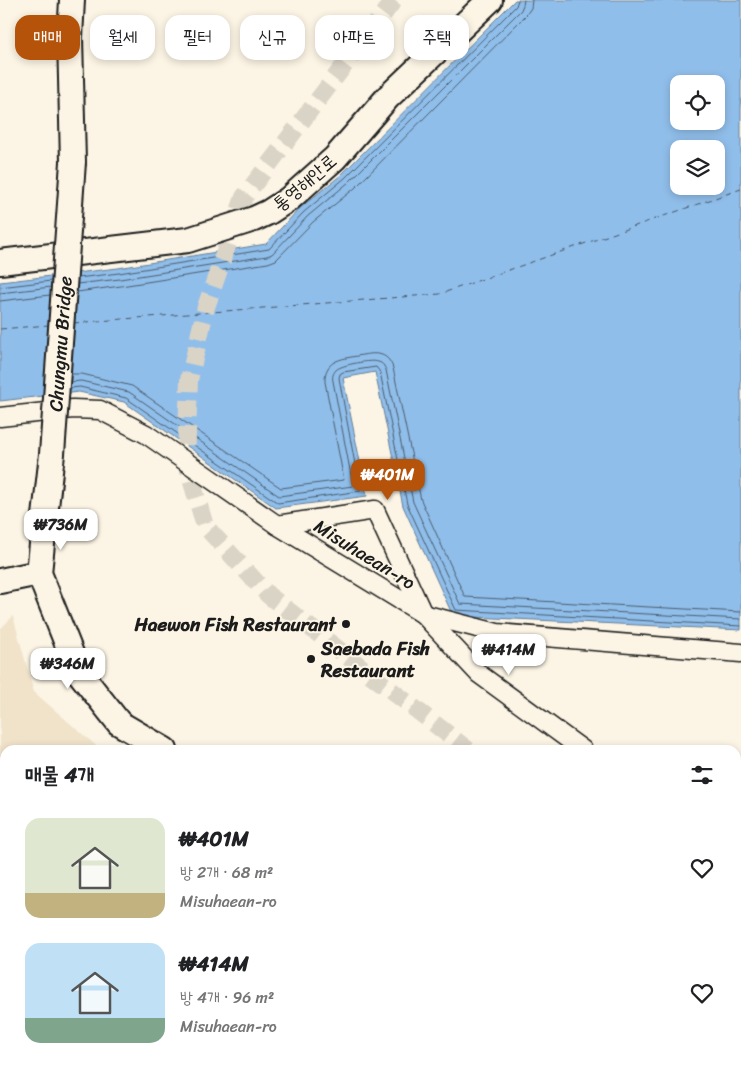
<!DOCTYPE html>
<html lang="ko">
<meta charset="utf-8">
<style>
:root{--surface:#fff;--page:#f2f2f2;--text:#202124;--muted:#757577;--accent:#b45309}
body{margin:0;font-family:Sriracha,"Poor Story",sans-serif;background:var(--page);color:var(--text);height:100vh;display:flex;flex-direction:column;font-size:19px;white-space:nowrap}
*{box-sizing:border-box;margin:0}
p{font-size:16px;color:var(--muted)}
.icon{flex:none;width:28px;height:28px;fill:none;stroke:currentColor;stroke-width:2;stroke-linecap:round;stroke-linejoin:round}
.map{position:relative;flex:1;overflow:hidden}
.details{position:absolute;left:0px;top:745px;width:741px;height:320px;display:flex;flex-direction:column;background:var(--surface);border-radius:15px 15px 0 0;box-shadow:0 2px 8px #0003}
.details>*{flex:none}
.hud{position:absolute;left:15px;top:15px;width:711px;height:45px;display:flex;gap:10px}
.fabs{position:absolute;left:670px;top:75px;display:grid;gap:10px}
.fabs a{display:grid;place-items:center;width:55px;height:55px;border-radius:10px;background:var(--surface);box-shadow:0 2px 8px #0003;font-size:25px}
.price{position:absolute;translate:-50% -42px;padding:0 11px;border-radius:10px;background:#fff;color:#222;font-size:16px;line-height:32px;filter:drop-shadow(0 1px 2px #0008)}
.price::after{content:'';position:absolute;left:50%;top:30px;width:15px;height:11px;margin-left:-8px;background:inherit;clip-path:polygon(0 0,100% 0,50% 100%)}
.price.active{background:var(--accent);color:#fff}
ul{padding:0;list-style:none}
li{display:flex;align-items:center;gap:15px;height:125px;padding:0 25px}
li span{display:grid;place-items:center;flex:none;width:140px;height:100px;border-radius:15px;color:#555}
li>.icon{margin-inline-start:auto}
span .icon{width:60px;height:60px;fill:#fffc;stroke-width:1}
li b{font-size:21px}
h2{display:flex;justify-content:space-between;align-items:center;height:60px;padding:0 25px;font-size:21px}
.chip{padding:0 18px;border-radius:15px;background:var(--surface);box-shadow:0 2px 8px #0003;font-size:18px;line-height:45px}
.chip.active{background:var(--accent);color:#fff}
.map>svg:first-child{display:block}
.built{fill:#f1e3ca}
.green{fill:#c7d88d;stroke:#727a54}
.water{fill:#90beea;stroke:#627d98;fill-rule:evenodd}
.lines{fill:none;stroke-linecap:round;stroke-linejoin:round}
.shore{stroke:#4a5d6e;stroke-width:1}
.ferry{stroke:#455564;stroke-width:1;stroke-dasharray:6 5;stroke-linecap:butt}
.street-tunnel{stroke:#dad4c7;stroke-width:18;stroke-dasharray:18 9;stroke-linecap:butt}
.street-casing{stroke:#1c1c1c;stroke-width:21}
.secondary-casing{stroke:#1c1c1c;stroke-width:28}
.street{stroke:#fcf5e5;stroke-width:18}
.secondary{stroke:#fcf5e5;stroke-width:24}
.secondary-bridge-casing{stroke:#1c1c1c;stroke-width:28;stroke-linecap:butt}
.secondary-bridge{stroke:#fcf5e5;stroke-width:24}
.poi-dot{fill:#1c1c1c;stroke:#fcf5e5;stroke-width:2}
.labels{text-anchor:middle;stroke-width:4;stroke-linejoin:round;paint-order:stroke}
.street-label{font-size:19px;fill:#1c1c1c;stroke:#fcf5e5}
.poi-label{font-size:19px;font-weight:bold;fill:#1c1c1c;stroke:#fcf5e5;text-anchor:end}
</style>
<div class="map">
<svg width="741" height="1065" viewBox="0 0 741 1065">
<rect width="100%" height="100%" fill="#fcf5e5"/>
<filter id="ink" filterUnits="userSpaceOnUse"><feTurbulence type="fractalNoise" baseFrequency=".02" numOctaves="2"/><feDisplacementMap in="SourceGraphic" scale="10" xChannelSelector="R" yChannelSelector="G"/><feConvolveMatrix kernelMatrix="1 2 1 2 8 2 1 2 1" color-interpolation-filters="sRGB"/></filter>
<g filter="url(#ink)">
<path class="built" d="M13 616 34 692 101 750H5V999H0V629Z"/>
<g class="green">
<path d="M214 1060H566L542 1065H211Z"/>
<path d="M578 1060H710L712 1065H597Z"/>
</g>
<path class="water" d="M515 0H741V630L453 616 403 506 375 372 343 378 367 496 276 508 124 402 79 392 0 401V282L118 268 266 244 300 208 341 175ZM679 84H716V121H679ZM679 149H716V186H679Z"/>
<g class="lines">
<g class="shore">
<path d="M78 278 119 273 269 249 304 212 345 178 516 6 518 0"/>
<path d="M77 284 120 279 267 256 272 254 308 216 349 182 521 10 523 5 524 0"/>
<path d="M0 287 51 281"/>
<path d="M77 292 121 286 268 263 276 260 313 222 355 188 526 15 531 8 532 0"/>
<path d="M0 293 51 287"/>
<path d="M0 301 50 295"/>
<path d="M71 374H82L132 386 281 488 344 480 325 382C324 360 341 359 357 356 373 353 387 350 393 368L421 500 465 597 741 612"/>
<path d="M70 382 81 381 129 392 279 496 353 486 333 381C332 377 333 373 336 370 340 365 372 359 378 362 383 363 384 366 386 370L413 502 460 604 741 619"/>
<path d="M70 388 80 387 126 398 278 503 360 491 339 378 340 374 343 372 376 367 380 372 407 504 456 610 741 626"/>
</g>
<g class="ferry">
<path d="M73 323 440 294 741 189"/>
<path d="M0 329 49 325"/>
</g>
<path class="street-tunnel" d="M394 0 244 197 206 307 189 380 186 462 205 526 268 595 431 721 468 750"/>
<defs>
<g id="street">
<path d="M0 417 73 409 100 410 146 434 277 525 423 614 497 633 741 653"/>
<path d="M277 525 375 510 423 614 479 674 583 750"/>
<path d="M736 860 741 864"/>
<path d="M736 882 741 881"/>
<path d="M84 1065 89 1060"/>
</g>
<g id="secondary">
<path d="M72 0 70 37 73 162"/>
<path d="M0 262 188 240 254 219 269 212 289 199 335 158 388 97 490 0"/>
<path d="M44 525 39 573 78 671 119 723 165 750"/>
<path d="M0 581 39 573"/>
<path d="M736 1004 741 1006"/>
</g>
</defs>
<use href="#street" class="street-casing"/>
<use href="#secondary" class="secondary-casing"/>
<use href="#street" class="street"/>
<use href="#secondary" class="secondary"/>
<defs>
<g id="secondary-bridge">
<path id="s1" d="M44 525 52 454 73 162"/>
</g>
</defs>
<use href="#secondary-bridge" class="secondary-bridge-casing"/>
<use href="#secondary-bridge" class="secondary-bridge"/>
</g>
</g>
<g class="poi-dot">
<circle cx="346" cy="624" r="5"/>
<circle cx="311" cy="659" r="5"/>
</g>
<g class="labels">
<g class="street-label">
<text transform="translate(304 182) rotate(-40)" y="7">통영해안로</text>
<text dy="7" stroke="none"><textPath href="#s1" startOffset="182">Chungmu Bridge</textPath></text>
<text transform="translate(365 554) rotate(32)" y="7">Misuhaean-ro</text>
</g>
<g class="poi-label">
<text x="336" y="631">Haewon Fish Restaurant</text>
<text x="321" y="655" text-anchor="start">Saebada Fish<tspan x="321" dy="22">Restaurant</tspan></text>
</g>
</g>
</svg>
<div class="fabs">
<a><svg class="icon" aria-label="locate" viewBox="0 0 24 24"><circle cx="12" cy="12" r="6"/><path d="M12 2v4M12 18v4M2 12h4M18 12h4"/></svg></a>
<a><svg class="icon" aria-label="layers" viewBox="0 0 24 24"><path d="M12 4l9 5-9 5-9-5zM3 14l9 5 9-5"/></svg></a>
</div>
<b class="price active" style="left:388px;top:501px">₩401M</b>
<b class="price" style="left:61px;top:551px">₩736M</b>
<b class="price" style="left:509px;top:676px">₩414M</b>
<b class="price" style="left:68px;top:690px">₩346M</b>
<div class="hud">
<a class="chip active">매매</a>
<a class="chip">월세</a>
<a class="chip">필터</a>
<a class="chip">신규</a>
<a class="chip">아파트</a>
<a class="chip">주택</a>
</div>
<section class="details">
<h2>매물 4개<svg class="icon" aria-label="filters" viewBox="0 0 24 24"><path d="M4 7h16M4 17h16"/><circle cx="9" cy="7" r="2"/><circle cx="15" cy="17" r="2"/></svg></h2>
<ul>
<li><span style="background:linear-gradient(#dfe7d0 75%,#c2b280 0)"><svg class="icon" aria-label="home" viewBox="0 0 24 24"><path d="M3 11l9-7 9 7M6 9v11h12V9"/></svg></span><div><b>₩401M</b><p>방 2개 · 68 m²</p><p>Misuhaean-ro</p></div><svg class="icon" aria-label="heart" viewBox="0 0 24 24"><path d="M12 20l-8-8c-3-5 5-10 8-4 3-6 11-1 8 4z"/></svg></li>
<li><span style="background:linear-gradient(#bfe0f5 75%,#7fa58c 0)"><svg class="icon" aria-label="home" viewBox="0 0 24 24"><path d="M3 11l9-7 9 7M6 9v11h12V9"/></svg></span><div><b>₩414M</b><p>방 4개 · 96 m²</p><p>Misuhaean-ro</p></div><svg class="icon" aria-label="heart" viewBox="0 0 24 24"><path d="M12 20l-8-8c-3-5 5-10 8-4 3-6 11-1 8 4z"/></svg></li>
</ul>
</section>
</div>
